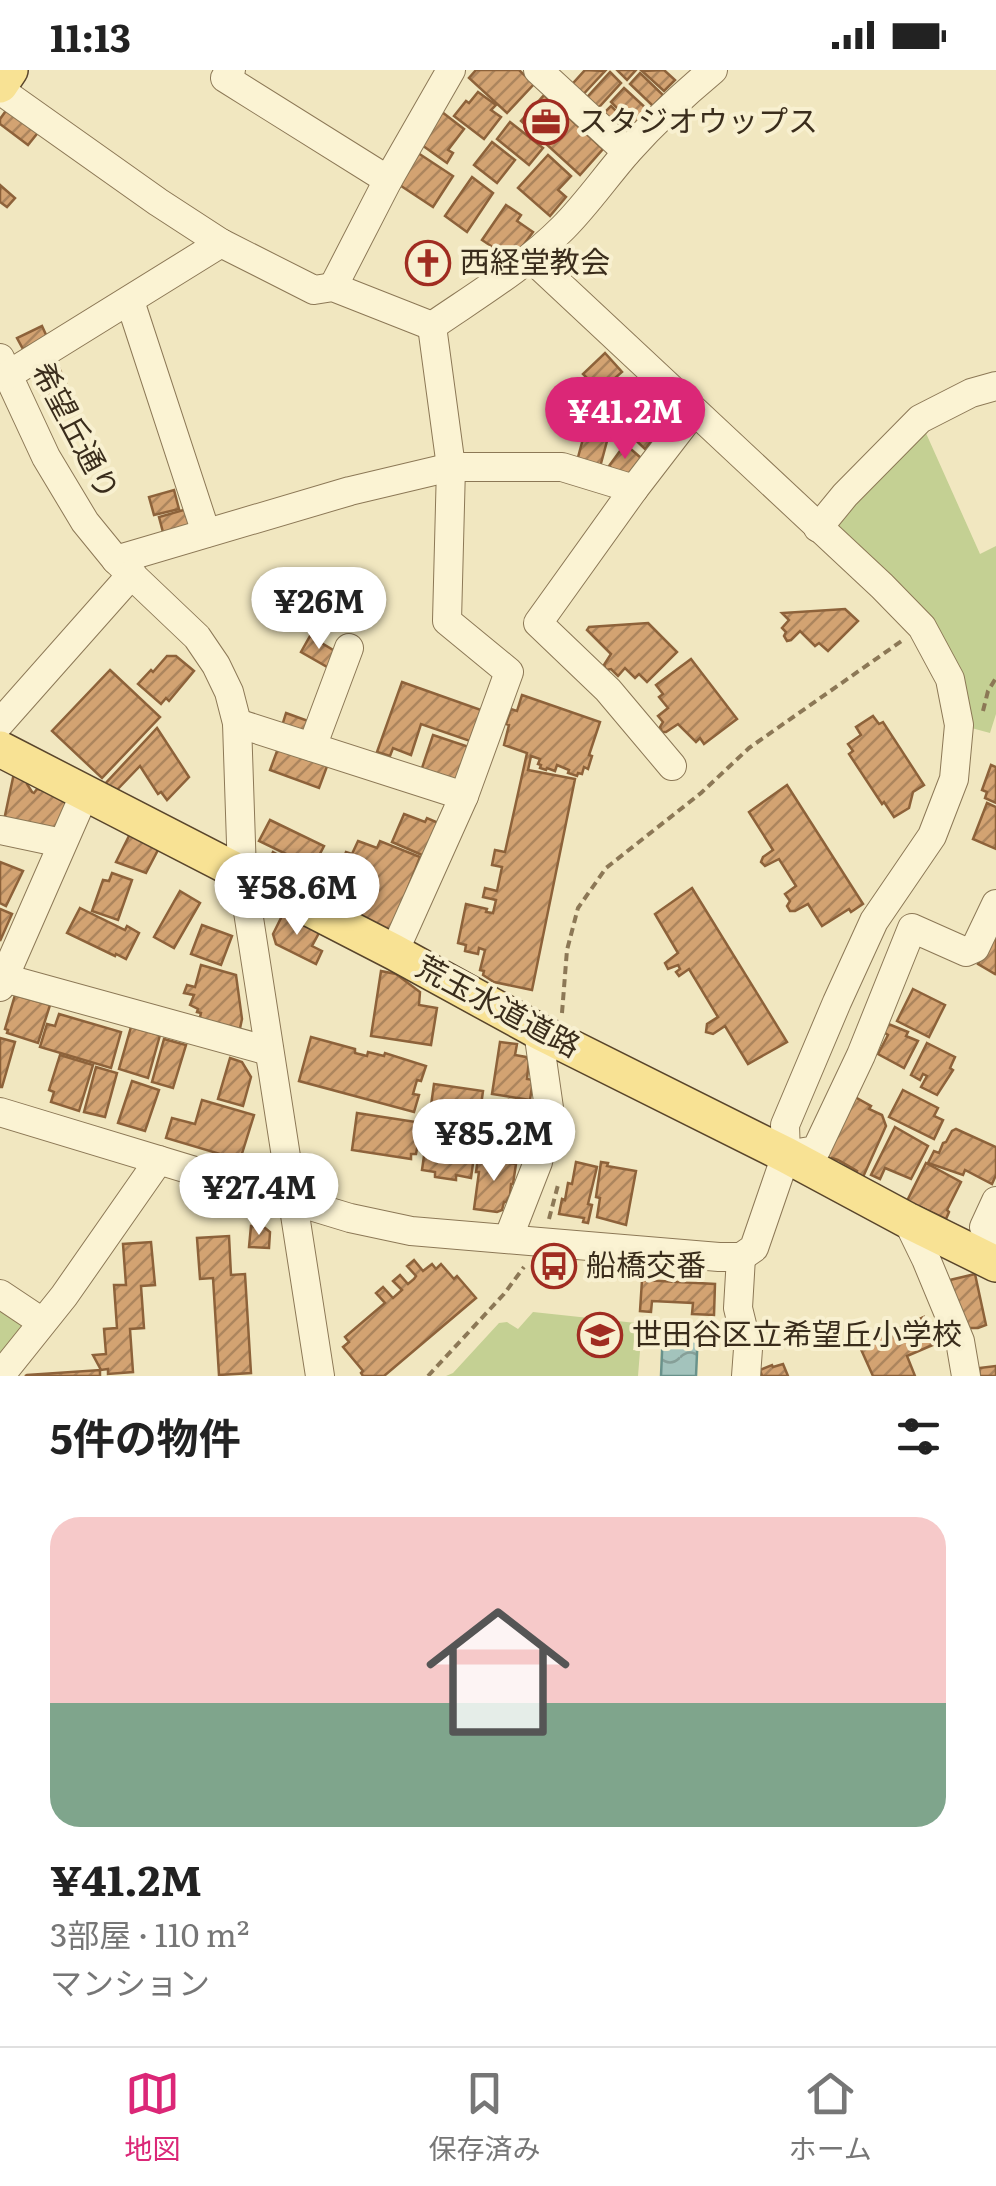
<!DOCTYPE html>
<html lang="ja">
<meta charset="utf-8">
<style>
:root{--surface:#fff;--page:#f2f2f2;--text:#222;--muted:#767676;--line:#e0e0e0;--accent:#db2777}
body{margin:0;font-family:Literata,"Noto Sans JP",serif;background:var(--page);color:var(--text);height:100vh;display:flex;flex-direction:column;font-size:38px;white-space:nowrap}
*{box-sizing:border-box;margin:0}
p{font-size:32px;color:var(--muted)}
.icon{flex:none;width:55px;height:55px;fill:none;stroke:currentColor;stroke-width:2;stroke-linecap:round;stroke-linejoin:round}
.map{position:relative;height:1306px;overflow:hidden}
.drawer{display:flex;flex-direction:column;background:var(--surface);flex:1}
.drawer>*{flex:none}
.price{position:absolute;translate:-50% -85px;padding:0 22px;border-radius:35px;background:#fff;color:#222;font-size:32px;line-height:65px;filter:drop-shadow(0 2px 5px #0008)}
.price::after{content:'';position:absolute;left:50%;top:60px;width:30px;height:22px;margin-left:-15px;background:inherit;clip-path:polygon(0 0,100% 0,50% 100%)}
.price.selected{background:var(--accent);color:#fff}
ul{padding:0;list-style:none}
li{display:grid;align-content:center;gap:20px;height:530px;padding:0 50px}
li span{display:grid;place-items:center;height:310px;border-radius:30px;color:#555}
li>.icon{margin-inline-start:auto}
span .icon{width:180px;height:180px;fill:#fffc;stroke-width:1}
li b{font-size:42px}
h2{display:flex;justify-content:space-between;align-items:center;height:120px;padding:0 50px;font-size:42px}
.status{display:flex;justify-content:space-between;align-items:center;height:70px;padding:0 50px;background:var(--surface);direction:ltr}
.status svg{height:28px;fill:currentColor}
.menu{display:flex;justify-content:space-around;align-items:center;height:140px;border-top:2px solid var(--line);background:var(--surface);font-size:28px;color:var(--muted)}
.menu a{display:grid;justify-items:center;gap:5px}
.menu .selected{color:var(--accent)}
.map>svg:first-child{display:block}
.green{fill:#c4d093}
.water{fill:url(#water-waves);stroke:#69928b;stroke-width:2.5}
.building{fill:url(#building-hatch);stroke:#8d623a;stroke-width:2.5}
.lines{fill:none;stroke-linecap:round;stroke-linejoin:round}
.minor-casing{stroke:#8c7856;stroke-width:30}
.major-casing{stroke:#59452b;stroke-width:38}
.path{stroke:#8c7856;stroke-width:4;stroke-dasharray:8 5;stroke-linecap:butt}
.minor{stroke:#fbf3d3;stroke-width:28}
.major{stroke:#f8e294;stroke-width:35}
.labels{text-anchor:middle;stroke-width:8;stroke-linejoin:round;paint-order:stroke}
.poi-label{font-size:30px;fill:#3a2d1c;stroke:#f8f0d0;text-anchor:start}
.street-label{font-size:30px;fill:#3a2d1c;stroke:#f8f0d0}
</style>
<div class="status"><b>11:13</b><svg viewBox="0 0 49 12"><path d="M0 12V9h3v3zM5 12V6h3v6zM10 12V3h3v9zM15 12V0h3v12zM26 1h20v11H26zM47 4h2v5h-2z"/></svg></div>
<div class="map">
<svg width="996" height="1306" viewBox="0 0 996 1306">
<defs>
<pattern id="water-waves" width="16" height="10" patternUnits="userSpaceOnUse" patternTransform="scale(2.5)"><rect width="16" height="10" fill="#a3c3bc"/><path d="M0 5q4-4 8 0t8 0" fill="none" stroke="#869f98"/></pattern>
<pattern id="building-hatch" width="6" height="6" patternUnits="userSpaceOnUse" patternTransform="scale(2.5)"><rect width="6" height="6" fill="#d3a372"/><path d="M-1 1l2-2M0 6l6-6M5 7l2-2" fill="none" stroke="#ac855d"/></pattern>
</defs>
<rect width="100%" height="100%" fill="#f1e7c0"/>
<g class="green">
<path d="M921 352 980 484 996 476V644L990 663 964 656 953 609 822 458Z"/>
<path d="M0 1239 29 1257 0 1294Z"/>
<path d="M533 1242 636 1253 633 1280 640 1281 638 1306H446L453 1303 499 1253 507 1252 518 1259Z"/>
</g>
<path class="water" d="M663 1259 698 1261 696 1306H661Z"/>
<g class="building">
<path d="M476 0H519L534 14 507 43 469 8Z"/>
<path d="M585 0 605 1 577 31 566 21Z"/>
<path d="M617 0H636L627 10Z"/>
<path d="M664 0 675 10 664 21 642 1Z"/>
<path d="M610 2 621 13 591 46 580 35Z"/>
<path d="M640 3 663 25 653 36 630 14Z"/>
<path d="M624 18 648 40 634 55 611 32Z"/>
<path d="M478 22 496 35 491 40 501 47 484 69 454 46 466 31 469 33Z"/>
<path d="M544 25 603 79 580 105 521 51Z"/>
<path d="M611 36 622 47 610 60 598 49Z"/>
<path d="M8 38 40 60 28 75 0 54V49Z"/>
<path d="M442 42 464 59 448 80 453 83 447 93 419 73Z"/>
<path d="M510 52 543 78 529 95 497 69Z"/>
<path d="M492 72 515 90 497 113 474 95Z"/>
<path d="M418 83 453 106 433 137 398 114Z"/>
<path d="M548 85 571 106 558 120 566 127 550 146 518 118Z"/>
<path d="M472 107 493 123 467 162 445 146Z"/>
<path d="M0 115 15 128 7 137 0 132Z"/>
<path d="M506 135 521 145 517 151 533 162 519 181 515 179 509 188 482 170Z"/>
<path d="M42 256 47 267 23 279 17 268Z"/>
<path d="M605 283 622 302 592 328 580 315 587 308 583 304Z"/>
<path d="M56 291 70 322 50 331 36 300Z"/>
<path d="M620 311 640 332 619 353 599 332Z"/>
<path d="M658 326 675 342 645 379 626 361 633 352 635 354Z"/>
<path d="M594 355 610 360 600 397 577 391 584 365 590 367Z"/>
<path d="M625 374 641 388 625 409 609 396Z"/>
<path d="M174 420 179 439 154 445 149 427Z"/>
<path d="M187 439 192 458 164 466 159 447Z"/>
<path d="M845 539 858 551 828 581 819 573 815 576 800 561 791 570 787 571 784 566 786 562 782 558 789 550 782 543Z"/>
<path d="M648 553 677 582 647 612 639 604 635 608 625 598 618 606 611 599 606 600 604 595 611 584 587 560 589 557Z"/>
<path d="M310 566 338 583 329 598 301 582Z"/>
<path d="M167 586H176L194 601 169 631 166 628 161 634 138 614 151 600 153 602Z"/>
<path d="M691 589 737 649 704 674 700 668 696 672 678 654 666 662H662L660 657 663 652 658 646 668 638 659 627 663 624 656 615Z"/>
<path d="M110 600 160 647 102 708 52 661Z"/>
<path d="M402 612 481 640 470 671 421 654 411 685 393 678 390 686 377 682Z"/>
<path d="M522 625 600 652 589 685 592 686 588 699 584 697 582 704 578 703 577 706 568 703 569 700 557 695 555 701 547 698 546 700 540 698 541 695 538 694 540 689 531 686 528 700 575 709 532 920 494 912 483 905 484 901 480 900 485 880 479 878 478 884 465 881 466 875 458 873 466 834 487 839 486 842 493 843 496 830 483 827 485 818 497 821 502 797 492 795 495 780 505 782 527 683 504 675 509 655 506 654 511 639 517 641Z"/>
<path d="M286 643 311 652 307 666 282 656Z"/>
<path d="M873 646 879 654 883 652 924 715 913 722 909 738 894 747 884 732 882 734 849 684 853 681 848 674 861 665 856 657Z"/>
<path d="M157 658 189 707 167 730 161 722 158 724 140 696 113 724 104 715Z"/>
<path d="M433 665 472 678 459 717 421 701Z"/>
<path d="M280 673 329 691 319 718 270 700Z"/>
<path d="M991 695 996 697V733L985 728 987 722 982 720Z"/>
<path d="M14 703 28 709 27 714 32 722 34 723 37 719 58 723 65 730 67 735 56 761 3 755Z"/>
<path d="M787 715 863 834 851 842 849 839 822 856 808 834 795 841H790L787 836 790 831 785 824 796 816 779 789 765 796 761 792 763 787 773 780 749 742Z"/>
<path d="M987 733 996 737V779L973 769Z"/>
<path d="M404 744 425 752 427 748 443 755 429 788 392 772Z"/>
<path d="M270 750 324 776 313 797 259 771Z"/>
<path d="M131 762 160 776 146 803 116 792Z"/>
<path d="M358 771 377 778 380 771 420 787 390 864 330 835 340 810 336 808 346 782 352 784Z"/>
<path d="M273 782 314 805 305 825 266 798Z"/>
<path d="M0 792 23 801 6 836 0 833Z"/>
<path d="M112 803 132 810 118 850 92 841 103 810 109 811Z"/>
<path d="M692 818 787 972 748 994 725 956 713 964 706 962 707 954 718 947 689 899 679 906 676 902 680 899 678 895 668 899 665 893 678 883 655 844Z"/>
<path d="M180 821 200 833 174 878 154 867Z"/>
<path d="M80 838 125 860 127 856 139 863 126 889 116 884 115 886 67 863Z"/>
<path d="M0 839 12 844 0 871Z"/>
<path d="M283 844 320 861 312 876 322 881 316 894 276 874 273 864Z"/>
<path d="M202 855 232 866 221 895 191 884Z"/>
<path d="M996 858V902L995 904 978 894Z"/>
<path d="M201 895 236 905 242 949 239 963 199 951 201 943 197 942 198 939 190 935 194 925 184 923 187 915 195 917Z"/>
<path d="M381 901 396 904 420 922 419 935 437 938 431 975 371 966Z"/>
<path d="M913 919 945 935 929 967 897 951Z"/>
<path d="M15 925 50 935 38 973 7 963 8 960 5 959Z"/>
<path d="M59 944 121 962 111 998 40 977 47 954 55 956Z"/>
<path d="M886 953 908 962 906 966 918 971 904 998 878 984 888 965 882 961Z"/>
<path d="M131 957 160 965 148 1008 119 999Z"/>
<path d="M311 967 355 979V983L367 986 368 982 384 986 385 983 426 996 421 1011 417 1010 413 1024 419 1025 414 1042 299 1011Z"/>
<path d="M0 968 15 972 2 1017H0Z"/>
<path d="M164 969 186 975 173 1018 152 1012Z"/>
<path d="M500 972 517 974 515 985 526 987 529 990 527 1009 533 1010 530 1030 492 1024Z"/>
<path d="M927 973 955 987 950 998 953 1000 937 1025 921 1017 927 1006 923 1004 920 1010 911 1005Z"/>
<path d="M60 985 93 995 79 1041 51 1032 54 1022 49 1020Z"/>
<path d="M230 988 242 992 251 1007 243 1036 218 1029Z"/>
<path d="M96 997 117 1003 105 1047 84 1042Z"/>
<path d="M132 1011 159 1020 145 1061 118 1053Z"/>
<path d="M434 1014 483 1021 471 1108 456 1105V1110L435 1107V1102L422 1100Z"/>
<path d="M903 1020 938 1038 934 1046 943 1050 934 1069 889 1047Z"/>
<path d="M855 1027 871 1036 869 1039 882 1045 886 1056 863 1107 856 1103 857 1101 838 1090 832 1088 831 1090 823 1086Z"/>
<path d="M202 1030 254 1045 240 1090 166 1068 172 1048 195 1054Z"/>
<path d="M509 1030 525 1032 517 1090 480 1085 488 1031 509 1034Z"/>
<path d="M357 1043 416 1052 414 1067 419 1068 416 1084H411V1089L352 1080Z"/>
<path d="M895 1057 928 1076 911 1109 885 1098 880 1109 871 1105Z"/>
<path d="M956 1059 996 1077V1105L992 1114 965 1100 963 1105 928 1093 934 1081 939 1083 943 1073 946 1072 952 1061Z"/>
<path d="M478 1088 516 1094 513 1114H511L510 1125 506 1132H504L502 1140 497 1142 474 1139 479 1102H476Z"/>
<path d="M576 1092 597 1097 588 1134 592 1135 588 1153 583 1152 584 1148 559 1144 562 1129 565 1130 568 1113 572 1114Z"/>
<path d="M601 1092 608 1093 607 1096 636 1101 626 1155 597 1147 600 1128 596 1127Z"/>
<path d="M926 1093 961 1112 947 1140 949 1142 946 1149 907 1131Z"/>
<path d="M251 1156 265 1158 270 1162 269 1178 249 1177Z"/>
<path d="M229 1166 231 1205 245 1204 251 1303 219 1305 213 1208 200 1209 197 1168Z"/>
<path d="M151 1172 155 1215 141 1216 144 1258 130 1259 133 1302 108 1304V1299L101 1300 93 1285 106 1284 104 1259 117 1258 114 1215H126L123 1174Z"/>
<path d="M414 1190 423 1201 432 1194 436 1199 441 1194 454 1209 457 1206 476 1228 384 1306H363L361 1303 363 1301 343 1277 349 1272 345 1267 385 1233 376 1223 383 1217 393 1228 402 1220 393 1211 400 1205 408 1214 414 1209 416 1206 407 1196Z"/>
<path d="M975 1204 986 1255 978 1258H966L950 1210Z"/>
<path d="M642 1210 715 1214 714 1245 692 1244 693 1233 652 1231 651 1242 640 1241Z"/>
<path d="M924 1247 935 1274 907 1286 915 1306H873L859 1275Z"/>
<path d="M783 1294 788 1306H762L760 1300 772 1295 773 1297Z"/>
<path d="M996 1296V1306H980L979 1298Z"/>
<path d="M100 1300V1306H25L27 1305Z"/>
</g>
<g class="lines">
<defs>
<g id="minor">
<path d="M231 0 225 8 388 110"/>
<path d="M538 0 627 82"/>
<path d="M0 20 158 132 221 173 314 220 333 217 432 256"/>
<path d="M333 217 388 110 451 0"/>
<path d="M130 231 206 463"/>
<path d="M432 256C477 225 524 197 563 158 587 134 606 106 628 81 654 52 683 25 713 0"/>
<path d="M0 288 46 387 85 452 116 490 197 567 216 595 229 622 237 653 242 803 320 1306"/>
<path d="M8 305 221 173"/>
<path d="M818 458 845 425 920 349 971 323 996 316"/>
<path d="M116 490 350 421 451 397H562L634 419"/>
<path d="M0 653 132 504"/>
<path d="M237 653 464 726"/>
<path d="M312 677 349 578"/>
<path d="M672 696 608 620 538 553 634 419 694 341"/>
<path d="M0 760 62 773"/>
<path d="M394 882 464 726 509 602 447 551 451 397 432 256"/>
<path d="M4 908 269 981"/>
<path d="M0 917 85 723"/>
<path d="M0 1042 350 1148 411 1161 719 1187H741L754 1178 786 1085 785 1055 837 932 874 851 932 766 954 709 959 655 950 609 922 557 882 516 531 188"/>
<path d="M786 1085 816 1080 861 985 912 858 966 882 975 878 996 834"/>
<path d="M996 1131 984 1157 996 1163"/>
<path d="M907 1150 926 1189 960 1271 966 1306"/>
<path d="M508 1169 538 1092 549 1038 538 961"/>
<path d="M741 1187 738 1238 748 1279 746 1306"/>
<path d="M0 1224 42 1252"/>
<path d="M0 1306 64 1226 159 1090"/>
</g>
<g id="major">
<path d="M0 15 10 0"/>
<path d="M0 679 394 882 538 961 786 1085 907 1150 996 1194"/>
</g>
</defs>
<use href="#minor" class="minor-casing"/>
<use href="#major" class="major-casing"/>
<g class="path">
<path d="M983 641 988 621 996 608"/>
<path d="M562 943 567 880 578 838 606 798 701 723 749 678 903 570"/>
<path d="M549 1149 558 1115"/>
<path d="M428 1306 504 1224 524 1197"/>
</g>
<use href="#minor" class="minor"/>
<use href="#major" class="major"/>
</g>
<defs>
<symbol id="office-ring" viewBox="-11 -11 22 22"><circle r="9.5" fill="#f8f0d0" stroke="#a02c21" stroke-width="1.5"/><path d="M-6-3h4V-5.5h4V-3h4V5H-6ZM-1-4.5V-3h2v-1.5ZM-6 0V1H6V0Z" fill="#a02c21"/></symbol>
<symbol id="church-ring" viewBox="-11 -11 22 22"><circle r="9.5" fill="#f8f0d0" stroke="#a02c21" stroke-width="1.5"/><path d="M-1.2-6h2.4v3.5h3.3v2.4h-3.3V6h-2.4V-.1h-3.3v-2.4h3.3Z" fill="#a02c21"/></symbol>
<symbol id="bus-ring" viewBox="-11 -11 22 22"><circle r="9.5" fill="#f8f0d0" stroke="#a02c21" stroke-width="1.5"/><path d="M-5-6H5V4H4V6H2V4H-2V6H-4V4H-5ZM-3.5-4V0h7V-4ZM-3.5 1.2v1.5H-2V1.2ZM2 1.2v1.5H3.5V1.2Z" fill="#a02c21"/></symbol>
<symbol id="school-ring" viewBox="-11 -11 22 22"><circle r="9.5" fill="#f8f0d0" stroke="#a02c21" stroke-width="1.5"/><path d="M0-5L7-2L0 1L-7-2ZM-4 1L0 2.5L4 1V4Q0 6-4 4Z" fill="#a02c21"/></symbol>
</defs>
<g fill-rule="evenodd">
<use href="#office-ring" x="521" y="27" width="50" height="50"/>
<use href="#church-ring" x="403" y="168" width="50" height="50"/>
<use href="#bus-ring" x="529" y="1171" width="50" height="50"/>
<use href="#school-ring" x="575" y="1240" width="50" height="50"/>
</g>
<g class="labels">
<g class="poi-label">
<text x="578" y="62">スタジオウップス</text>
<text x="460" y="203">西経堂教会</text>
<text x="586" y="1206">船橋交番</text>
<text x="632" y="1275">世田谷区立希望丘小学校</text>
</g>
<g class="street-label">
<text transform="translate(75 361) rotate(62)" y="10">希望丘通り</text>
<text transform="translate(498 937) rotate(28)" y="10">荒玉水道道路</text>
</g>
</g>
</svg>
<b class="price selected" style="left:625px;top:392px">¥41.2M</b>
<b class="price" style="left:319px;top:582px">¥26M</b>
<b class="price" style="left:297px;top:868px">¥58.6M</b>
<b class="price" style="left:494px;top:1114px">¥85.2M</b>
<b class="price" style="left:259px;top:1168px">¥27.4M</b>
</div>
<section class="drawer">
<h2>5件の物件<svg class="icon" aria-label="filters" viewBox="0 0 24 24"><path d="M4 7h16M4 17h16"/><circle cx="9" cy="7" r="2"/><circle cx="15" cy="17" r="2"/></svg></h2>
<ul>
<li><span style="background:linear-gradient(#f6c9c9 60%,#7fa58c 0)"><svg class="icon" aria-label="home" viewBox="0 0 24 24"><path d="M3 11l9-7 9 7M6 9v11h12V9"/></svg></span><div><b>¥41.2M</b><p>3部屋 · 110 m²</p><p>マンション</p></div></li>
</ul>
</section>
<nav class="menu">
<a class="selected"><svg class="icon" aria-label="map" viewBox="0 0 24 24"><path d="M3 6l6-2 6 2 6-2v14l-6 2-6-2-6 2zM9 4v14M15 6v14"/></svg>地図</a>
<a><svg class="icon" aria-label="saved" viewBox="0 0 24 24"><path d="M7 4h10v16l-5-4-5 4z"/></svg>保存済み</a>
<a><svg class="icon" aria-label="home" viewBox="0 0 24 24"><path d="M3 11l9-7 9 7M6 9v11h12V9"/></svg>ホーム</a>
</nav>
